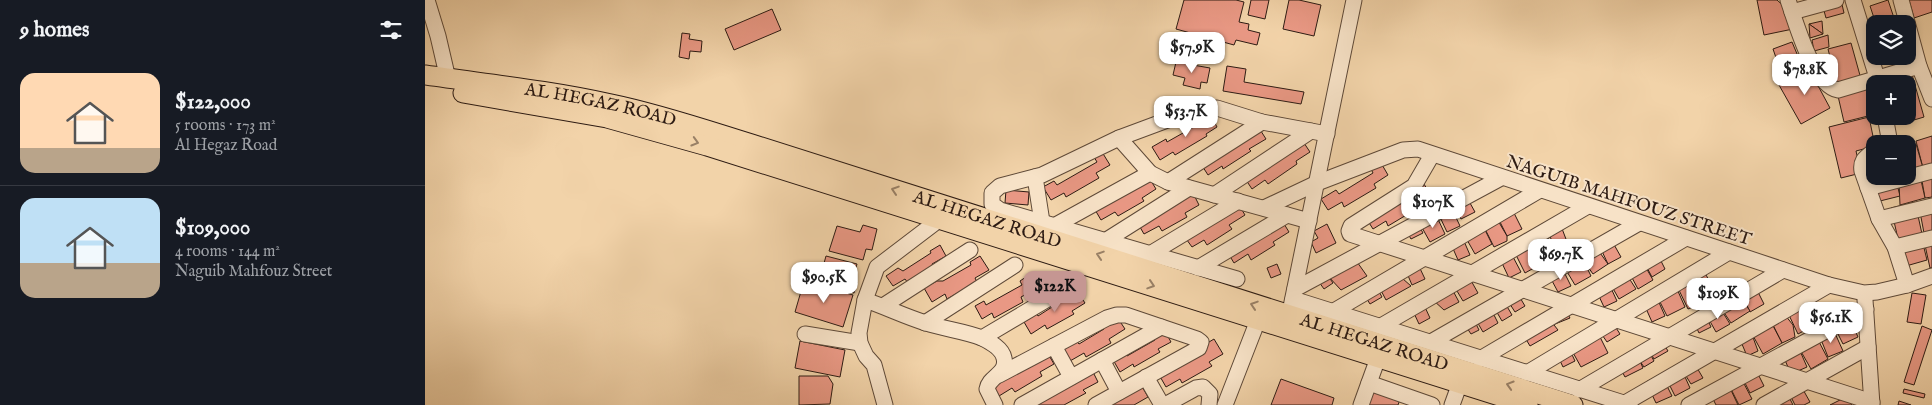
<!DOCTYPE html>
<meta charset="utf-8">
<style>
:root{--surface:#171b24;--page:#20242c;--text:#f1f3f6;--muted:#9ea1a6;--line:#363941;--accent:#c59692}
body{margin:0;font-family:"IM FELL English",serif;background:var(--page);color:var(--text);height:100vh;display:flex;flex-direction:column;font-size:19px;white-space:nowrap}
*{box-sizing:border-box;margin:0}
p{font-size:16px;color:var(--muted)}
.icon{flex:none;width:28px;height:28px;fill:none;stroke:currentColor;stroke-width:2;stroke-linecap:round;stroke-linejoin:round}
.map{position:relative;flex:1;overflow:hidden}
.sheet{display:flex;flex-direction:column;background:var(--surface);width:425px}
.sheet>*{flex:none}
.tools{position:absolute;left:1441px;top:15px;display:grid;gap:10px}
.tools a{display:grid;place-items:center;width:50px;height:50px;border-radius:10px;background:var(--surface);box-shadow:0 2px 8px #0003;font-size:25px}
.price{position:absolute;translate:-50% -42px;padding:0 11px;border-radius:10px;background:#fff;color:#222;font-size:16px;line-height:32px;filter:drop-shadow(0 1px 2px #0008)}
.price::after{content:'';position:absolute;left:50%;top:30px;width:15px;height:11px;margin-left:-8px;background:inherit;clip-path:polygon(0 0,100% 0,50% 100%)}
.price.current{background:var(--accent);color:#111}
ul{padding:0;list-style:none}
li{display:flex;align-items:center;gap:15px;height:125px;padding:0 20px}
li+li{border-top:1px solid var(--line)}
li span{display:grid;place-items:center;flex:none;width:140px;height:100px;border-radius:15px;color:#555}
li>.icon{margin-inline-start:auto}
span .icon{width:60px;height:60px;fill:#fffc;stroke-width:1}
li b{font-size:21px}
h2{display:flex;justify-content:space-between;align-items:center;height:60px;padding:0 20px;font-size:21px}
main{display:flex;flex:1;min-height:0}
.map>svg:first-child{display:block}
.building{fill:#e99884;stroke:#2d1b13}
.lines{fill:none;stroke-linecap:round;stroke-linejoin:round}
.minor-casing{stroke:#5e4938;stroke-width:17}
.major-casing{stroke:#2d1b13;stroke-width:21}
.minor{stroke:#f7e2c7;stroke-width:15}
.major{stroke:#f2d3a9;stroke-width:19}
.oneway{stroke:#998066}
.labels{text-anchor:middle;stroke-width:4;stroke-linejoin:round;paint-order:stroke}
.street-label{font-size:18px;fill:#2d1b13;stroke:#f7e2c7}
</style>
<main>
<section class="sheet">
<h2>9 homes<svg class="icon" aria-label="filters" viewBox="0 0 24 24"><path d="M4 7h16M4 17h16"/><circle cx="9" cy="7" r="2"/><circle cx="15" cy="17" r="2"/></svg></h2>
<ul>
<li><span style="background:linear-gradient(#ffd9b3 75%,#b9a48a 0)"><svg class="icon" aria-label="home" viewBox="0 0 24 24"><path d="M3 11l9-7 9 7M6 9v11h12V9"/></svg></span><div><b>$122,000</b><p>5 rooms · 173 m²</p><p>Al Hegaz Road</p></div></li>
<li><span style="background:linear-gradient(#bfe0f5 65%,#b9a48a 0)"><svg class="icon" aria-label="home" viewBox="0 0 24 24"><path d="M3 11l9-7 9 7M6 9v11h12V9"/></svg></span><div><b>$109,000</b><p>4 rooms · 144 m²</p><p>Naguib Mahfouz Street</p></div></li>
</ul>
</section>
<div class="map">
<svg width="1507" height="405" viewBox="0 0 1507 405">
<rect width="100%" height="100%" fill="#f2d3a9"/>
<filter id="stains"><feTurbulence type="fractalNoise" baseFrequency=".004" numOctaves="4"/><feColorMatrix values="0 0 0 0 .2 0 0 0 0 .09 0 0 0 0 .02 0 0 0 .5 -.17"/></filter>
<radialGradient id="worn" r=".72"><stop offset=".6" stop-color="#630" stop-opacity="0"/><stop offset="1" stop-color="#630" stop-opacity=".3"/></radialGradient>
<g class="building">
<path d="M759 0H811L819 2 814 22 824 24 823 30 835 33 832 45 811 40 809 45 751 29Z"/>
<path d="M826 0H844L840 19 823 15Z"/>
<path d="M864 0H874L896 5 889 36 858 29Z"/>
<path d="M1332 0H1352L1364 11 1368 29 1339 35Z"/>
<path d="M1396 0H1416L1419 13 1401 18Z"/>
<path d="M1463 0 1471 24H1451L1445 6Z"/>
<path d="M1484 0H1507V12L1489 18Z"/>
<path d="M347 9 356 30 309 50 300 29Z"/>
<path d="M1397 21 1398 34 1384 24Z"/>
<path d="M1384 24 1398 34 1385 38Z"/>
<path d="M257 33 265 34 264 39 277 41 276 52 265 51 264 59 254 57Z"/>
<path d="M1403 35 1404 47 1389 51 1387 40Z"/>
<path d="M1367 42 1375 61 1358 78 1348 49Z"/>
<path d="M1426 43 1436 79 1412 85 1403 49Z"/>
<path d="M751 62 785 68 782 83 776 82 775 89 758 85 760 78 748 75Z"/>
<path d="M1484 64 1499 117 1489 120 1482 115V84H1468L1464 70Z"/>
<path d="M802 66 821 69 819 82 879 92 876 104 798 91Z"/>
<path d="M1384 69 1405 108 1376 124 1354 85Z"/>
<path d="M1441 89 1447 115 1419 122 1413 96Z"/>
<path d="M785 114 792 127 781 134 782 136 750 155 748 152 735 160 727 147 741 139 742 142 774 124 772 121Z"/>
<path d="M1444 117 1450 146 1431 151 1436 173 1416 178 1404 127Z"/>
<path d="M834 128 841 139 824 149 826 151 798 169 797 166 783 175 776 164Z"/>
<path d="M1507 136V165L1498 168 1491 141Z"/>
<path d="M877 140 885 152 871 161 872 164 843 184 840 180 827 189 819 177Z"/>
<path d="M1491 144 1498 168 1482 172V147Z"/>
<path d="M677 152 685 165 671 173 674 178 641 197 639 193 626 200 618 187 629 181 632 185 672 162 669 157Z"/>
<path d="M1450 157V176H1454L1442 179 1438 160Z"/>
<path d="M956 163 963 175 949 184 951 188 919 207 917 202 903 210 896 199 911 190 914 194 948 173 946 169Z"/>
<path d="M1507 173V197L1500 198 1496 175Z"/>
<path d="M723 176 731 189 717 198 719 201 693 216 690 212 676 220 669 208Z"/>
<path d="M1470 176 1475 196 1451 202 1446 181Z"/>
<path d="M1495 176 1500 198 1475 205 1474 182Z"/>
<path d="M999 184 1006 196 991 204 993 208 963 226 961 221 948 229 941 218Z"/>
<path d="M581 190 604 192 603 205 580 203Z"/>
<path d="M767 191 774 205 760 213 762 217 737 231 734 226 719 234 712 222Z"/>
<path d="M1040 194 1050 212 1036 219 1026 201Z"/>
<path d="M1490 202 1497 234 1473 239 1466 208Z"/>
<path d="M814 205 820 215 804 225 807 229 782 245 779 240 767 247 759 236Z"/>
<path d="M1027 209 1035 226 1022 232 1014 215Z"/>
<path d="M1507 209V231L1499 233 1495 212Z"/>
<path d="M1088 211 1097 229 1082 236 1073 218Z"/>
<path d="M1011 215 1020 234 1005 242 995 224Z"/>
<path d="M856 219 864 232 848 242 850 245 826 260 823 254 809 263 803 253Z"/>
<path d="M990 219 998 233 986 239 978 225Z"/>
<path d="M1072 219 1082 236V241L1069 247 1059 227Z"/>
<path d="M902 224 911 243 891 253 886 242 893 238 889 231Z"/>
<path d="M438 225 452 229 447 250 441 249 438 260 404 251 412 226 435 232Z"/>
<path d="M1136 226 1144 247 1131 252 1123 231Z"/>
<path d="M1059 228 1067 244 1050 254 1041 238Z"/>
<path d="M1507 234V268H1505L1498 236Z"/>
<path d="M1122 236 1131 256 1117 263 1108 243Z"/>
<path d="M1496 236 1502 260 1481 266 1474 241Z"/>
<path d="M1038 239 1045 255 1033 260 1026 244Z"/>
<path d="M1187 241 1196 257 1183 264 1175 247Z"/>
<path d="M515 245 521 256 507 264 509 268 483 283 480 279 468 286 461 276 473 268 478 271 506 253 505 251Z"/>
<path d="M1106 245 1116 264 1100 273 1090 253Z"/>
<path d="M1173 250 1183 264 1168 274 1158 260Z"/>
<path d="M1087 255 1096 272 1084 278 1076 261Z"/>
<path d="M401 256 432 264 427 281 432 282 429 293 389 283 392 273 396 274Z"/>
<path d="M555 256 564 270 550 278 552 282 522 299 520 294 507 302 499 288 512 281H518L546 265 545 262Z"/>
<path d="M1234 257 1240 269 1227 277 1220 264Z"/>
<path d="M930 259 942 276 916 290 903 276Z"/>
<path d="M991 260 1000 279 987 285 979 266Z"/>
<path d="M1158 260 1166 276 1150 285 1141 270Z"/>
<path d="M852 264 856 274 846 278 842 268Z"/>
<path d="M1220 266 1228 280 1213 289 1205 274Z"/>
<path d="M1138 270 1146 286 1133 292 1125 277Z"/>
<path d="M969 271 986 286 961 300 951 281Z"/>
<path d="M1279 271 1289 290 1278 296 1267 278Z"/>
<path d="M604 275 611 289 596 297 598 302 569 318 567 313 557 319 550 306 559 301 561 305 597 285 595 281Z"/>
<path d="M1202 275 1211 289 1194 299 1186 285Z"/>
<path d="M903 276 908 283 899 289 894 282Z"/>
<path d="M1044 277 1053 293 1038 301 1029 286Z"/>
<path d="M379 281 428 295 418 327 370 312Z"/>
<path d="M1268 281 1277 303 1263 309 1253 288Z"/>
<path d="M1185 286 1192 301 1179 307 1172 292Z"/>
<path d="M952 288 957 297 945 304 940 296Z"/>
<path d="M1331 288 1339 304 1325 312 1317 295Z"/>
<path d="M1027 289 1034 302 1019 310 1008 300Z"/>
<path d="M1252 289 1260 307 1242 316 1233 298Z"/>
<path d="M652 291 660 303 647 311 649 314 622 329 620 325 606 334 599 322 612 314 613 316Z"/>
<path d="M1487 293 1501 295 1496 324 1482 322Z"/>
<path d="M1094 296 1100 306 1090 312 1083 301Z"/>
<path d="M1315 296 1325 311 1306 323 1296 308Z"/>
<path d="M1232 298 1240 316 1227 322 1219 304Z"/>
<path d="M1080 303 1087 315 1077 321 1070 309Z"/>
<path d="M1377 303 1388 326 1373 334 1362 311Z"/>
<path d="M999 305 1005 318 994 324 988 311Z"/>
<path d="M1295 308 1305 324 1291 332 1282 316Z"/>
<path d="M1067 311 1073 323 1058 332 1051 320Z"/>
<path d="M1141 311 1145 318 1130 324 1128 318Z"/>
<path d="M1279 312 1286 327 1274 333 1267 318Z"/>
<path d="M1360 315 1368 325 1370 337 1357 343 1346 321Z"/>
<path d="M692 317 700 329 684 339 686 343 661 357 659 353 645 361 637 348 651 340 654 344 679 329 677 327Z"/>
<path d="M1425 319 1433 337 1418 344 1410 328Z"/>
<path d="M1049 320 1054 330 1046 334 1040 325Z"/>
<path d="M1125 320 1133 330 1105 346 1099 336Z"/>
<path d="M1186 320 1195 334 1182 342 1173 329Z"/>
<path d="M1346 322 1357 343 1338 354 1326 332Z"/>
<path d="M1497 326 1507 330 1489 385 1479 382Z"/>
<path d="M740 331 746 342 733 349 735 352 709 367 708 364 695 372 687 358 699 351 702 356 730 340 728 338Z"/>
<path d="M1409 331 1418 351 1403 357 1395 337Z"/>
<path d="M1326 332 1333 351 1322 356 1314 337Z"/>
<path d="M1174 335 1183 353 1156 367 1146 349Z"/>
<path d="M1235 338 1243 351 1229 359 1221 345Z"/>
<path d="M1392 338 1403 359 1386 369 1374 348Z"/>
<path d="M789 339 798 354 784 362 787 366 757 383 755 379 741 387 733 373Z"/>
<path d="M375 341 420 350 415 377 370 368Z"/>
<path d="M1142 344 1150 361 1138 367 1130 350Z"/>
<path d="M1372 344 1382 367 1366 374 1356 351Z"/>
<path d="M1223 350 1229 361 1219 367 1212 357Z"/>
<path d="M622 352 629 364 615 372 617 376 590 392 587 388 574 396 567 383Z"/>
<path d="M1211 352 1218 368 1200 377 1192 362Z"/>
<path d="M1268 361 1278 378 1266 384 1256 368Z"/>
<path d="M666 368 673 382 658 390 661 393 639 405H614L612 402Z"/>
<path d="M1256 368 1265 388 1250 396 1240 376Z"/>
<path d="M1331 370 1339 386 1325 393 1317 377Z"/>
<path d="M1236 374 1247 396 1231 403 1221 382Z"/>
<path d="M374 376H403L408 384 405 404 374 405Z"/>
<path d="M1316 378 1327 399 1314 405 1304 385Z"/>
<path d="M856 379 909 398 907 405H846Z"/>
<path d="M950 381 978 391 973 405H941Z"/>
<path d="M715 383 723 397 709 405H685Z"/>
<path d="M1304 386 1313 405H1291L1286 395Z"/>
<path d="M1376 386 1385 402 1379 405H1370L1364 393Z"/>
<path d="M1479 389 1500 394 1499 398 1478 393Z"/>
<path d="M1363 395 1368 405H1349Z"/>
<path d="M1421 397 1427 405H1405Z"/>
<path d="M1474 401 1486 405H1473Z"/>
</g>
<g class="lines">
<defs>
<g id="minor">
<path d="M2 0 13 36 23 79"/>
<path d="M1363 0C1371 23 1388 85 1413 90L1494 66 1476 0"/>
<path d="M1428 0 1454 84"/>
<path d="M1367 12 1411 0"/>
<path d="M1494 66 1507 99"/>
<path d="M694 138 725 173 743 182 884 221"/>
<path d="M1458 144 1464 138 1460 116"/>
<path d="M1450 150C1442 157 1435 159 1437 171L1454 219 1470 247 1482 285"/>
<path d="M1007 155 989 186 926 226 924 231 925 234 1447 402"/>
<path d="M610 177 617 222"/>
<path d="M743 182 837 122"/>
<path d="M1443 188 1507 171"/>
<path d="M789 195 886 131"/>
<path d="M839 208 892 183 978 150 993 149 1404 285 1439 293 1452 292 1482 285 1507 276"/>
<path d="M1454 219 1507 206"/>
<path d="M629 226 725 173"/>
<path d="M680 241 764 188"/>
<path d="M1470 247 1507 238"/>
<path d="M725 254 813 201"/>
<path d="M773 268 862 215"/>
<path d="M812 279 575 210 567 204V193L575 186 617 175 694 138 772 109 792 108 837 122 902 134"/>
<path d="M870 289 1076 178"/>
<path d="M868 299 1205 405"/>
<path d="M440 300C461 307 481 317 501 323 519 329 539 331 557 338 565 342 577 348 579 358 583 374 564 376 562 389L570 405"/>
<path d="M1440 300 1447 405"/>
<path d="M458 306 545 250"/>
<path d="M866 307 929 0"/>
<path d="M909 311 1115 190"/>
<path d="M500 323 590 265"/>
<path d="M956 326 1163 206"/>
<path d="M380 334 435 343"/>
<path d="M557 338 643 287"/>
<path d="M1006 342 1214 223"/>
<path d="M629 346 646 377"/>
<path d="M1055 359 1261 238"/>
<path d="M677 360 694 392"/>
<path d="M1102 373 1304 252"/>
<path d="M574 375 682 318 692 315H701L772 339 776 342 774 348 671 405"/>
<path d="M721 377 737 405"/>
<path d="M944 383 1007 405"/>
<path d="M1154 390 1358 270"/>
<path d="M1200 403 1404 285"/>
<path d="M460 405 449 365 441 356 435 343 434 333 440 300 452 267 515 219"/>
<path d="M597 405 736 327"/>
<path d="M740 405 771 388 778 387 785 394 784 405"/>
<path d="M800 405 833 320"/>
<path d="M936 405 953 358"/>
<path d="M1027 405 1035 383"/>
<path d="M1264 405 1441 309"/>
<path d="M1339 405 1443 347"/>
</g>
<g id="major">
<path id="s1" d="M0 75C62 84 124 90 186 104 235 114 284 131 333 146L1148 405"/>
<path d="M38 93 182 118 282 146 1103 405"/>
</g>
</defs>
<use href="#minor" class="minor-casing"/>
<use href="#major" class="major-casing"/>
<use href="#minor" class="minor"/>
<use href="#major" class="major"/>
</g>
<defs><path id="oneway-chevron" d="M-2-3.5L2.5 0L-2 3.5" fill="none" stroke-width="1.6" stroke-linecap="round" stroke-linejoin="round" transform="scale(1.25)"/></defs>
<g class="oneway">
<use href="#oneway-chevron" transform="translate(270 142) rotate(16)"/>
<use href="#oneway-chevron" transform="translate(470 190) rotate(-162)"/>
<use href="#oneway-chevron" transform="translate(675 255) rotate(-162)"/>
<use href="#oneway-chevron" transform="translate(726 285) rotate(18)"/>
<use href="#oneway-chevron" transform="translate(829 305) rotate(-162)"/>
<use href="#oneway-chevron" transform="translate(1085 385) rotate(-163)"/>
</g>
<g class="labels">
<g class="street-label">
<text dy="6" stroke="none"><textPath href="#s1" startOffset="178">AL HEGAZ ROAD</textPath></text>
<text transform="translate(1204 200) rotate(18)" y="6">NAGUIB MAHFOUZ STREET</text>
<text dy="6" stroke="none"><textPath href="#s1" startOffset="582">AL HEGAZ ROAD</textPath></text>
<text dy="6" stroke="none"><textPath href="#s1" startOffset="988">AL HEGAZ ROAD</textPath></text>
</g>
</g>
<rect width="100%" height="100%" filter="url(#stains)"/>
<rect width="100%" height="100%" fill="url(#worn)"/>
</svg>
<div class="tools">
<a><svg class="icon" aria-label="layers" viewBox="0 0 24 24"><path d="M12 4l9 5-9 5-9-5zM3 14l9 5 9-5"/></svg></a>
<a>+</a>
<a>−</a>
</div>
<b class="price" style="left:767px;top:74px">$57.9K</b>
<b class="price" style="left:1380px;top:96px">$78.8K</b>
<b class="price" style="left:761px;top:138px">$53.7K</b>
<b class="price" style="left:1008px;top:229px">$107K</b>
<b class="price" style="left:1136px;top:281px">$69.7K</b>
<b class="price" style="left:399px;top:304px">$90.5K</b>
<b class="price current" style="left:630px;top:313px">$122K</b>
<b class="price" style="left:1293px;top:320px">$109K</b>
<b class="price" style="left:1406px;top:344px">$56.1K</b>
</div>
</main>
